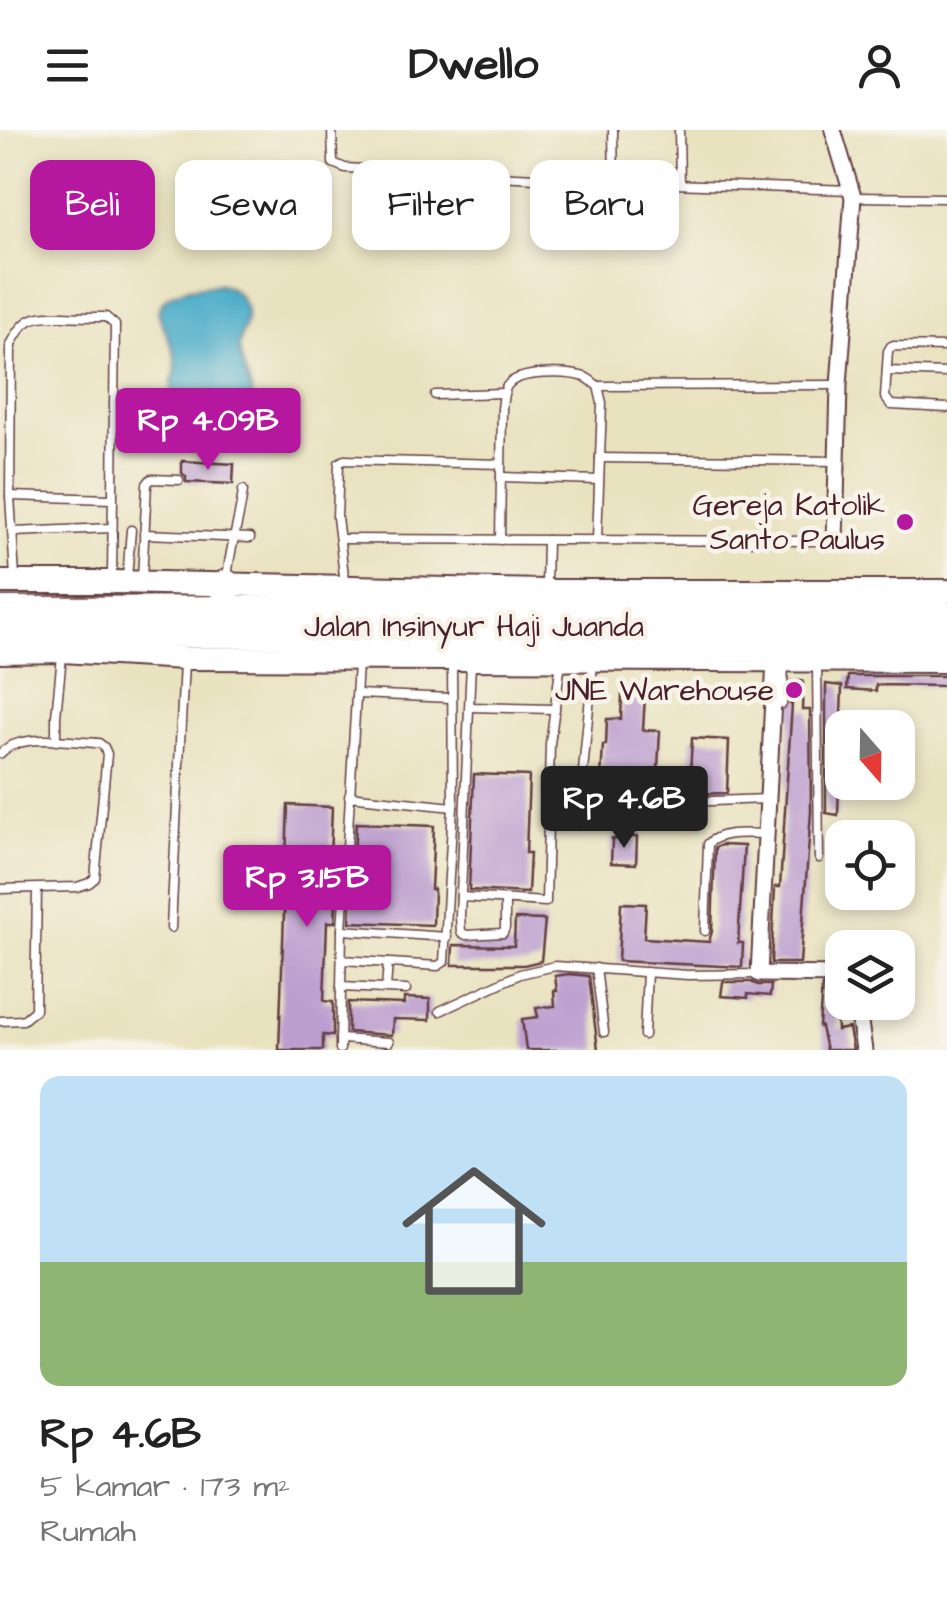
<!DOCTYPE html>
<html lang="id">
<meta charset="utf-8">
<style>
:root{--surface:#fff;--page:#f2f2f2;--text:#222;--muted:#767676;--line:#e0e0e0;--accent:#b5179e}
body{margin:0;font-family:"Architects Daughter",sans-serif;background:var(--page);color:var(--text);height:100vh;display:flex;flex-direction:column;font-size:38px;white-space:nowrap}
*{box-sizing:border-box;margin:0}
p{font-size:32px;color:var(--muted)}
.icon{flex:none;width:55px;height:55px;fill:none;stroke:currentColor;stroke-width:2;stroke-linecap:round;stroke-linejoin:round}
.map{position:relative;height:920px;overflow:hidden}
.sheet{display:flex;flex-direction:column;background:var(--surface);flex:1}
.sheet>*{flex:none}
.top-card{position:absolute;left:30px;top:30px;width:888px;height:90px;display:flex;gap:20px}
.needle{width:65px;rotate:160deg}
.tools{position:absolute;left:825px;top:580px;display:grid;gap:20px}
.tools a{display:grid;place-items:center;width:90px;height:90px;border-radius:20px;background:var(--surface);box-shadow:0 5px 15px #0003;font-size:50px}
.price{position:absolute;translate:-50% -85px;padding:0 22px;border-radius:10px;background:var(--accent);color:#fff;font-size:32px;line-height:65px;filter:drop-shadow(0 2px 5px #0008)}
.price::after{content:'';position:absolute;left:50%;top:60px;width:30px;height:22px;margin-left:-15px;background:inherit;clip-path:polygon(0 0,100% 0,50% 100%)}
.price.active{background:#222;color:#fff}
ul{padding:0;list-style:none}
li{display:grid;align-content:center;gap:20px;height:530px;padding:0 40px}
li+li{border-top:2px solid var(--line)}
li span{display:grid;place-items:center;height:310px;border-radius:20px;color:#555}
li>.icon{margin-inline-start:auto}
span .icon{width:180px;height:180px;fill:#fffc;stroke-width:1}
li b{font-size:42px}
.pill{padding:0 35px;border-radius:20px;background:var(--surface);box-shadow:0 5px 15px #0003;font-size:35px;line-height:90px}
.pill.active{background:var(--accent);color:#fff}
header{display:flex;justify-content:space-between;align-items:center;height:130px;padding:0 40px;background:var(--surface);font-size:45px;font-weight:700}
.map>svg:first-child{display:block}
.water{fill:#49acc9;stroke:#4a667a;stroke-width:2.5}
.building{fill:#bb9dcf}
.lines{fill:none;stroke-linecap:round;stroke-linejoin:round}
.lane-casing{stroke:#623c41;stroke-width:11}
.street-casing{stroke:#623c41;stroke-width:19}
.secondary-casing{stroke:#623c41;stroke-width:26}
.highway-casing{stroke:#623c41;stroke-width:31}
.lane{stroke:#fff;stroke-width:8}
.street{stroke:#fff;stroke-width:15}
.secondary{stroke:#fff;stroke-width:22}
.highway{stroke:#fff;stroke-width:28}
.poi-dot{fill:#b5179e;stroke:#f7f3e8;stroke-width:4}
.labels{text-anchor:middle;stroke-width:9;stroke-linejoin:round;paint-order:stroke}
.poi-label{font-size:30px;fill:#4a1f2b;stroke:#f7f3e8;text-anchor:end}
.street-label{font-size:30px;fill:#4a1f2b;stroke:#f7f3e8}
</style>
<header><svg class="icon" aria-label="menu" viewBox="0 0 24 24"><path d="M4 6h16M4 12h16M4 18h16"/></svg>Dwello<svg class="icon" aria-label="person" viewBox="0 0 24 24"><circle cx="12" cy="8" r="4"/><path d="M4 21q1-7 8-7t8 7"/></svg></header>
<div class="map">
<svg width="947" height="920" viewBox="0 0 947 920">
<rect width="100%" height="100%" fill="#f7f3e8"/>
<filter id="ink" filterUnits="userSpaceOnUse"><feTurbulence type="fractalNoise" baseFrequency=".01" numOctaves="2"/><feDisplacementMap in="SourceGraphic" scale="20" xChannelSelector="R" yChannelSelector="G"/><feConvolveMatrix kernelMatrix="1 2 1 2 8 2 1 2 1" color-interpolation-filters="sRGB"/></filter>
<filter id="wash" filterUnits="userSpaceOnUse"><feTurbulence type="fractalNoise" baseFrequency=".0048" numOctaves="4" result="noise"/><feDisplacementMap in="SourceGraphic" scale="40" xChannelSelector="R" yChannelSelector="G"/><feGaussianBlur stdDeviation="2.25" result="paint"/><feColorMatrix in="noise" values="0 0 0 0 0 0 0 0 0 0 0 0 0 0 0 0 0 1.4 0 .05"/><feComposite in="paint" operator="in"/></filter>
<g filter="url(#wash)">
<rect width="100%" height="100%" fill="#e9e2bf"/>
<path class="water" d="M220 154C238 158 250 176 245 195 242 203 239 209 239 217 239 239 255 255 252 277 251 292 244 309 226 309 217 309 203 306 196 301 186 294 170 267 172 254 173 246 177 241 176 232 174 214 162 198 158 181 166 158 198 156 220 154Z"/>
<g id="blocks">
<g class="building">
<path d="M182 331 234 334 233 354 186 352V347L182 343Z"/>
<path d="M848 546H947V556L876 555V561L847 559Z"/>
<path d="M791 551H803L802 580H810L811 681 800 833H771L775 757H780L792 574H790Z"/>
<path d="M826 554 842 556 838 685 826 683Z"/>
<path d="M622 565 645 566 643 600 660 601 656 675 622 673V681L599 680 603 615H606L607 589H621Z"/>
<path d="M692 608 729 610 727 663 689 664Z"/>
<path d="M474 644 529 646 526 723H530L528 763 469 760Z"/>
<path d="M288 675 332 677 329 756H337L335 792H327L324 871 333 872V906L323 905V920H279Z"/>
<path d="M356 693 434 696 431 759H434L433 795 350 792Z"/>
<path d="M625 707H637L636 734 611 733 612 709 625 710Z"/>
<path d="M721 715 744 716 738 813H743L742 837 618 831 621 773 646 774 644 808 709 812 712 801 715 718Z"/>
<path d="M515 789 545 790 541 831 524 835H452L453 815 514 816Z"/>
<path d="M569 844 589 846 598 920H526L522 889 538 887 536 878 555 876 554 861H557L555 846Z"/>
<path d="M723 852H751L758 855H771L770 866 748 864V868L721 866Z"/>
<path d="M822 856H835L837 900 849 898 853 920H826L821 897H819Z"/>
<path d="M404 868 430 869V890L393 889 392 905 348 902V872L404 874Z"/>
</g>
</g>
</g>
<g filter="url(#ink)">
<use href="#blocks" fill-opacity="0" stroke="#623c41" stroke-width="2.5"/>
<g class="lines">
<defs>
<g id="lane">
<path d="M332 0 333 33 345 38 614 52 851 60"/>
<path d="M613 0 614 52"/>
<path d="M679 0 680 53"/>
<path d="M853 67 947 68"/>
<path d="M947 217 891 216 888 221 885 267 891 275 947 278"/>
<path d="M887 241 947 243"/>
<path d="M435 265 504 263"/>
<path d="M600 328 837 331"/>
<path d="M501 347 599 350"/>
<path d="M10 366 112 369"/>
<path d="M13 402 112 398"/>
<path d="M144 404 250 408"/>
<path d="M340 409 835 411"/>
<path d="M500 410 502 279C503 271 503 262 507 256 518 240 568 242 585 247 588 248 595 254 598 256L839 255"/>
<path d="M597 410 602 273 598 256"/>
<path d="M15 447 10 366 11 215C24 187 34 185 64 186 78 187 92 187 106 187L115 195 112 447"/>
<path d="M127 448 131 400"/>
<path d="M142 449 147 354 151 349 179 350"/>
<path d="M227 450C229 419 240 391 243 360"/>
<path d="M345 454 337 387 339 333 344 330 501 334"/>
<path d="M546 456 547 410"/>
<path d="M471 533 460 786 461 802 466 805 503 803 505 798V770"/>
<path d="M817 535 819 728"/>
<path d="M357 564 451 568"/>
<path d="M782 574 784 535"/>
<path d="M470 577 555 579"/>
<path d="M56 611V586L62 526"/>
<path d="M0 624C19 602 71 612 99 613L104 617 107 624 95 748 89 753 77 757 0 759"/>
<path d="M349 666 453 677"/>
<path d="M684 672 768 669"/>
<path d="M578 695 593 534"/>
<path d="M461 767 546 772 550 614 561 532"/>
<path d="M171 798 184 532"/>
<path d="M342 800 447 807"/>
<path d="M705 801 708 714C721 700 749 704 768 704"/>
<path d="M342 830 438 836 444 832 453 677 452 531"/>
<path d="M596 838 604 902"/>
<path d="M341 857 406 860"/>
<path d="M386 858 388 833"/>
<path d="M440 881 520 844 555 836 688 845 759 844"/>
<path d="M0 891 23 890 35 880 37 759"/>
<path d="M644 905 647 842"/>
<path d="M340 909 389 912"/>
<path d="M340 919 342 800 358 534"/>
</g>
<g id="street">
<path d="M833 0 853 67 839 255 835 411"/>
<path d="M775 530 759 844 842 845"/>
<path d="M857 872 864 920"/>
</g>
<g id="secondary">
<path d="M0 452H113L546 461H947"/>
<path d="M0 522 62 521 184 528 947 531"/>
</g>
<g id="highway">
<path d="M225 480 226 454"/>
<path d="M0 481 280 480 947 486"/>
<path d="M0 501 947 511"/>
</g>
</defs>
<use href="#lane" class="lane-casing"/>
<use href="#street" class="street-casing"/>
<use href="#secondary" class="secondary-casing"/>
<use href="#highway" class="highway-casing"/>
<use href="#lane" class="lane"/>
<use href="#street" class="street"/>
<use href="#secondary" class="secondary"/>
<use href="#highway" class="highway"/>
</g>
</g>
<g class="poi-dot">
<circle cx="905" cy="392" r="10"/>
<circle cx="794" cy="560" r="10"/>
</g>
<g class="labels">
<g class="poi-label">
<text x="885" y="385">Gereja Katolik<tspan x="885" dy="34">Santo Paulus</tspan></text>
<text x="774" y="570">JNE Warehouse</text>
</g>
<g class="street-label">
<text x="474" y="506">Jalan Insinyur Haji Juanda</text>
</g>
</g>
</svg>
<div class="tools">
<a><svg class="needle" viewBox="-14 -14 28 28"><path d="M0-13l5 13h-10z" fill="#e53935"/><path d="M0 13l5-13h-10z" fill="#767676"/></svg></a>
<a><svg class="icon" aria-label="locate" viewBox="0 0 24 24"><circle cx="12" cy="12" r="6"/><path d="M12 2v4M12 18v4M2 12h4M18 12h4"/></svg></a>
<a><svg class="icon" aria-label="layers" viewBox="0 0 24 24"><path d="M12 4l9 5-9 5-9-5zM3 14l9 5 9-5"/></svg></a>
</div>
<b class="price" style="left:208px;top:343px">Rp 4.09B</b>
<b class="price active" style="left:624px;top:721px">Rp 4.6B</b>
<b class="price" style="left:307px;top:800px">Rp 3.15B</b>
<div class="top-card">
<a class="pill active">Beli</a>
<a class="pill">Sewa</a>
<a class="pill">Filter</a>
<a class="pill">Baru</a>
</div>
</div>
<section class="sheet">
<ul>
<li><span style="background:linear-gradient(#bfe0f5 60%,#8fb573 0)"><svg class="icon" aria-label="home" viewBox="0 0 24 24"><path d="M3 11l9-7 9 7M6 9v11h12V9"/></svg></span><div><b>Rp 4.6B</b><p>5 kamar · 173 m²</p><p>Rumah</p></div></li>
</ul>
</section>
